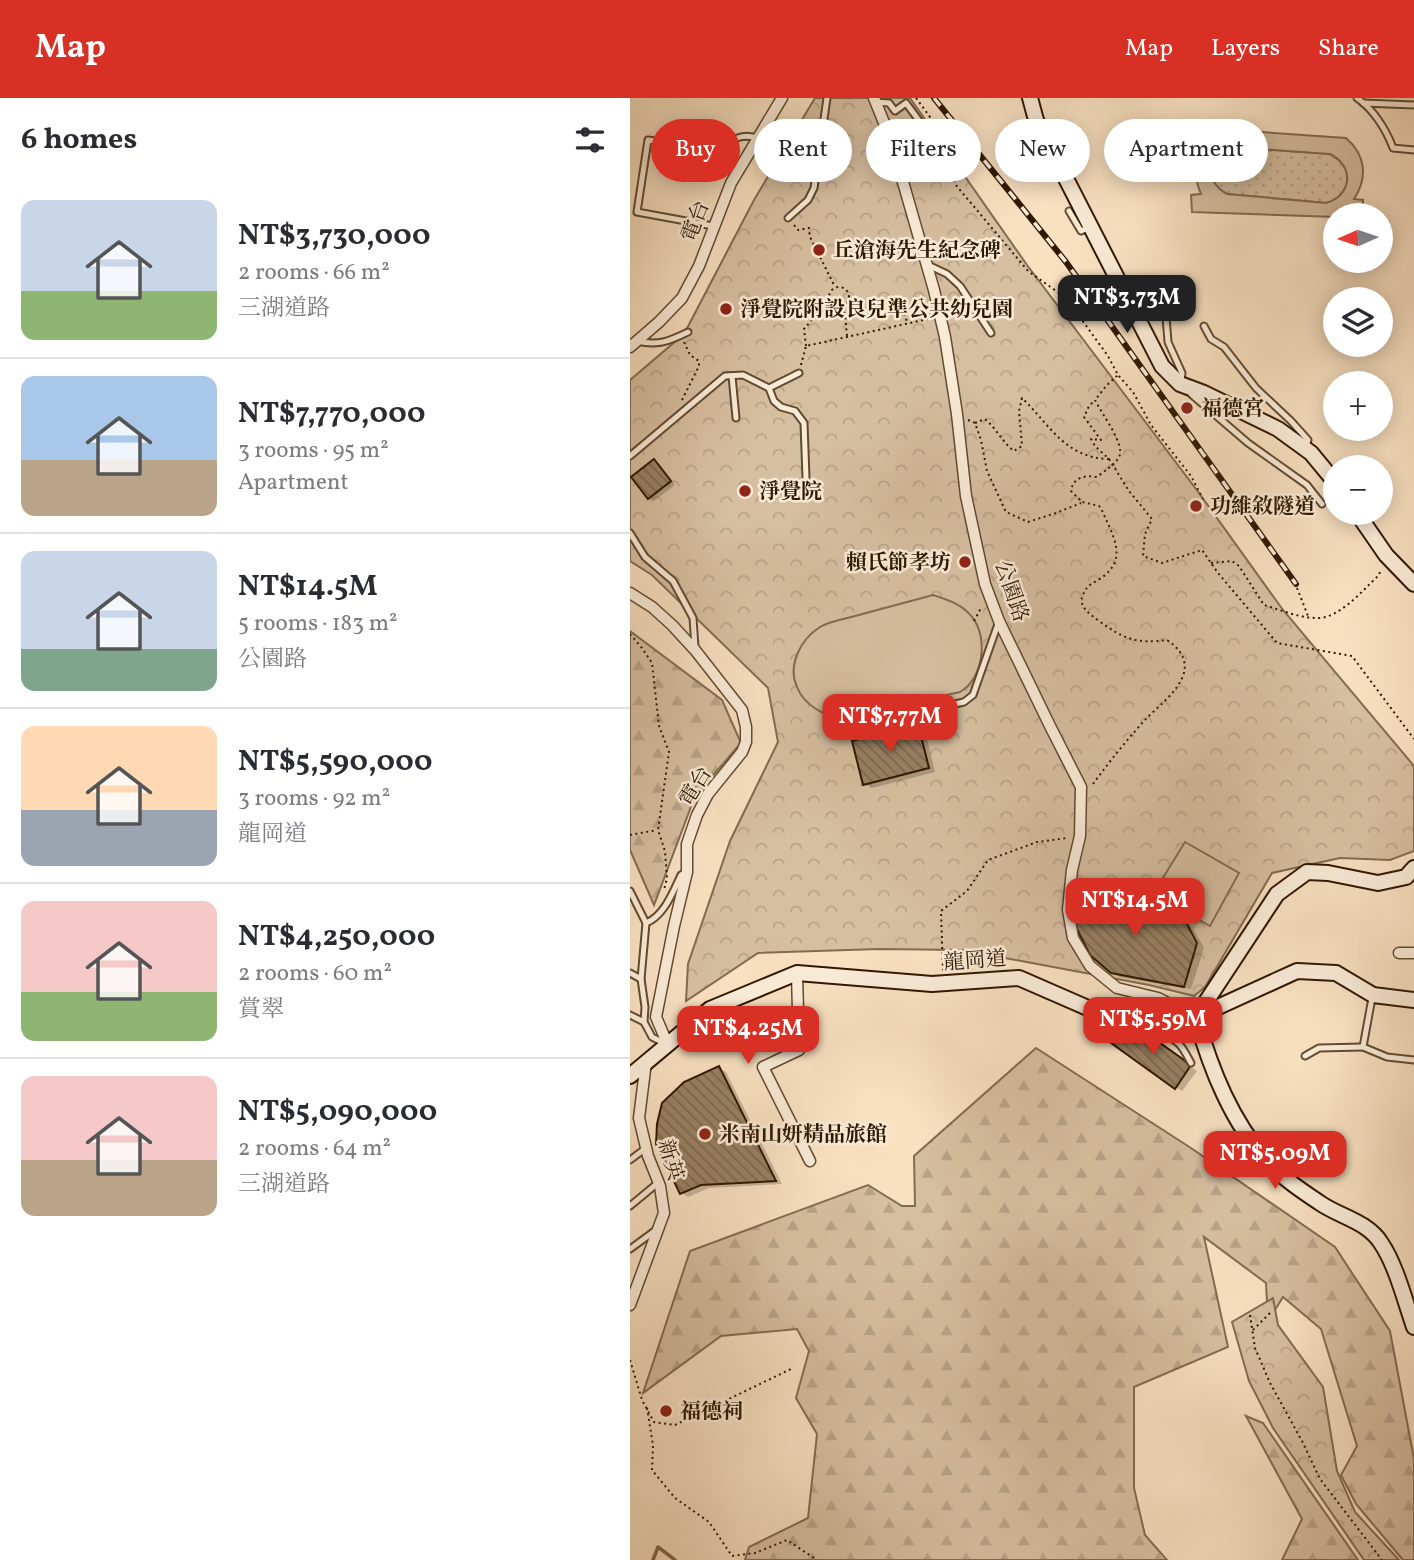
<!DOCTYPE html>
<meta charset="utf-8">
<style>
:root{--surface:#fff;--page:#f2f2f3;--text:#2b2b33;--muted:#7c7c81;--line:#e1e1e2;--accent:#d93025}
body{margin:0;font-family:Vollkorn,"Noto Serif TC",serif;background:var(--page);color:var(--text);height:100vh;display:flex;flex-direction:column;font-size:26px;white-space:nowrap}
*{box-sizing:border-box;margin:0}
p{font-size:23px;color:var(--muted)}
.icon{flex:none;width:38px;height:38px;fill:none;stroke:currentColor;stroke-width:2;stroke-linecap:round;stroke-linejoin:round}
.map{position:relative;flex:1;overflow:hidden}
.sheet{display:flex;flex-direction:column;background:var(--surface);width:630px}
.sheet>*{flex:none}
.hud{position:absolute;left:21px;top:21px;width:658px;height:63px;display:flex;gap:14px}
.needle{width:46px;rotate:267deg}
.fabs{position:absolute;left:693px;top:105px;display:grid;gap:14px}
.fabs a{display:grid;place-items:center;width:70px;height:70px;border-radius:50%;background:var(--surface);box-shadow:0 4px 18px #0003;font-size:35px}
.price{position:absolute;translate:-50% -60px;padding:0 16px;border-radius:14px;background:var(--accent);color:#fff;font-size:23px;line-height:46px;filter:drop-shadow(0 2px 4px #0008)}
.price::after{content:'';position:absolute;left:50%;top:42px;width:21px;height:16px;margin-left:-10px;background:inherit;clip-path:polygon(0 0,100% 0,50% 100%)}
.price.selected{background:#222;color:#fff}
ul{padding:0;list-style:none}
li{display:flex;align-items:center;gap:21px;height:175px;padding:0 21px}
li+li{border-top:2px solid var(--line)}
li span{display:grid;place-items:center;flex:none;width:196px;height:140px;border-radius:14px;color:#555}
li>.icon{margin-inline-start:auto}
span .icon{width:84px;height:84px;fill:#fffc;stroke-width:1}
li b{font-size:30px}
h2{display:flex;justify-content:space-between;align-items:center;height:84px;padding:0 21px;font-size:30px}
.tag{padding:0 24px;border-radius:32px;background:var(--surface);box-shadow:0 4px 18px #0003;font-size:24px;line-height:63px}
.tag.selected{background:var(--accent);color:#fff}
header{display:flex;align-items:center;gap:42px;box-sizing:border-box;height:98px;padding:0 35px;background:var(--accent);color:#fff}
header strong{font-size:33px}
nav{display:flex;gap:38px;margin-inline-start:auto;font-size:24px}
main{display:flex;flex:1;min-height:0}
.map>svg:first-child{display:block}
.grass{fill:url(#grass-dots);stroke:#836b50;stroke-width:2}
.forest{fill:url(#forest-firs);stroke:#836b50;stroke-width:2}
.park{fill:url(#park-crowns);stroke:#836b50;stroke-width:2}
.pitch{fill:#d6bea0;stroke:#836b50;stroke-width:2;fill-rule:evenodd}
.shadow{fill:#0003}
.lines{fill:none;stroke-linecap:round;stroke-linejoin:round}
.stream{stroke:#7f674c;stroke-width:3.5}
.building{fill:url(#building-back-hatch);stroke:#301800;stroke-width:2}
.lane-casing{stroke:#624a30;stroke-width:9}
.street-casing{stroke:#624a30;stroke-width:13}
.secondary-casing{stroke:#301800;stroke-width:18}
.path{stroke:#301800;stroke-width:2;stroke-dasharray:2 3.5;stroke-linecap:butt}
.lane{stroke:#faebd7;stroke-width:5}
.street{stroke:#faebd7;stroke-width:10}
.secondary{stroke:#faebd7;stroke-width:14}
.rail-casing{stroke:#301800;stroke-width:6}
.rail{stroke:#faebd7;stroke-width:3.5;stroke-dasharray:10;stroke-linecap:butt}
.poi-dot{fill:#8f2418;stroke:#faebd7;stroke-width:2.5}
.labels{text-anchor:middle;stroke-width:5;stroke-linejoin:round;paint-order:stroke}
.street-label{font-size:21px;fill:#301800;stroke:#faebd7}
.poi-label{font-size:21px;font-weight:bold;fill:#301800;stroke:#faebd7;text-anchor:start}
</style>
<header>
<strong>Map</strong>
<nav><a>Map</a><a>Layers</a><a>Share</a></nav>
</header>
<main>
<section class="sheet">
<h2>6 homes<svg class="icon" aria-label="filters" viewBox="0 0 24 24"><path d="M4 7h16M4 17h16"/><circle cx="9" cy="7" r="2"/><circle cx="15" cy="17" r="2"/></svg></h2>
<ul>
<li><span style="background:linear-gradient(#c9d6e8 65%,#8fb573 0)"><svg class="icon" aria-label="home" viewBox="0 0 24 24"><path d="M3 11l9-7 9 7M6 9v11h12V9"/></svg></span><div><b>NT$3,730,000</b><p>2 rooms · 66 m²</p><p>三湖道路</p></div></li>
<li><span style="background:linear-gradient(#a9c7e8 60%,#b9a48a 0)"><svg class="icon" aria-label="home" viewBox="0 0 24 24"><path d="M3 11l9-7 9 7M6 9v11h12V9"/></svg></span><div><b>NT$7,770,000</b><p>3 rooms · 95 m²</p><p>Apartment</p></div></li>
<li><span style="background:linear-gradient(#c9d6e8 70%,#7fa58c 0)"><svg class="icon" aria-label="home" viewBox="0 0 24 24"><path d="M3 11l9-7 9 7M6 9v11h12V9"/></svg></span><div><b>NT$14.5M</b><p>5 rooms · 183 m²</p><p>公園路</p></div></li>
<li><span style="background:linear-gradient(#ffd9b3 60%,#9aa5b1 0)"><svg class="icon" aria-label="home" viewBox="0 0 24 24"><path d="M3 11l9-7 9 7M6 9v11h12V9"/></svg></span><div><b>NT$5,590,000</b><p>3 rooms · 92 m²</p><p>龍岡道</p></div></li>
<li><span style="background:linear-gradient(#f6c9c9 65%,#8fb573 0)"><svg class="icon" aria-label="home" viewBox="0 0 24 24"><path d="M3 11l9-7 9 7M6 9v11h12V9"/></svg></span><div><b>NT$4,250,000</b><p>2 rooms · 60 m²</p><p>賞翠</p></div></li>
<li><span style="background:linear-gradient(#f6c9c9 60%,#b9a48a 0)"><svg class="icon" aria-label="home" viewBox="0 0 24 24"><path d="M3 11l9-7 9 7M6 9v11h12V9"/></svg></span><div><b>NT$5,090,000</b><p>2 rooms · 64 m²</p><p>三湖道路</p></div></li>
</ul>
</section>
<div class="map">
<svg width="784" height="1462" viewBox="0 0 784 1462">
<defs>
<pattern id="grass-dots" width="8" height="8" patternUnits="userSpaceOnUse" patternTransform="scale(1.75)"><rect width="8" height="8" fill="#d6bea0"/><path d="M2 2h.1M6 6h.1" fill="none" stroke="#b8a388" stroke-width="1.8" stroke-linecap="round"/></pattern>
<pattern id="forest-firs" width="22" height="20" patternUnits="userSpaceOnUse" patternTransform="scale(1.75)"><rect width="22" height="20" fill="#d6bea0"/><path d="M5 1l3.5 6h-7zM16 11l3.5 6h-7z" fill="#b8a388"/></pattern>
<pattern id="park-crowns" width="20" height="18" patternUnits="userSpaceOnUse" patternTransform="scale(1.75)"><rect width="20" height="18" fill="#d6bea0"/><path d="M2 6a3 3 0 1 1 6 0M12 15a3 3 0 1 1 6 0" fill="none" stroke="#b8a388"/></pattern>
<pattern id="building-back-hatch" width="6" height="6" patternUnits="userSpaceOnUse" patternTransform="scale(1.75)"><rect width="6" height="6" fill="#988064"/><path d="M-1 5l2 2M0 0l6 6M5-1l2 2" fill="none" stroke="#7c6850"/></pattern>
</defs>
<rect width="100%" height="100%" fill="#f8e0c1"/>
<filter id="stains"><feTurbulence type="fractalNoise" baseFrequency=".00286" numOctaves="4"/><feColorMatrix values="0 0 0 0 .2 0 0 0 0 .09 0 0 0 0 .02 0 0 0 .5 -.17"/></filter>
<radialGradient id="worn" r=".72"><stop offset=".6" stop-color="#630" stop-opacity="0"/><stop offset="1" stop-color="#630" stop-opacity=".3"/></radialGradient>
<path class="grass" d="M601 49 700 56C725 68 722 98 696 105L597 96C574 84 576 57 601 49Z"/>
<g class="forest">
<path d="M0 533 92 602 111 645 65 698 24 807 0 752Z"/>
<path d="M406 950 561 1050 705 1149 760 1233 784 1361V1462H773L726 1406 711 1377 727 1348 691 1231 653 1199 638 1223 636 1185 574 1139 598 1249 504 1289V1390L515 1437 537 1462H115L119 1449 178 1420 187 1336 166 1300 179 1253 167 1231 91 1238 13 1295 60 1153 238 1087 272 1108H285L284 1058Z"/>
<path d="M616 1318 633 1325 728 1462H652L672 1421Z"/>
</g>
<g class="park">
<path d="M185 0H280L397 167 569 395 653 512 784 668V753L760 762 710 760 642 775 575 889 564 898 519 887 332 852 249 851 128 855 56 903 58 866 100 743 148 644 138 590 22 477 0 463V282L54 236 124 102Z"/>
<path d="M643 1200 648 1227 693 1289 707 1373 725 1414 769 1462H734L643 1330 619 1283 602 1224Z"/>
</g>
<g class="pitch">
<path d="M588 31 716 40C736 57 738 80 724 101L733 102V117H705V119L562 114 561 97 571 96C560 71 566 48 588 31ZM601 49 700 56C725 68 722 98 696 105L597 96C574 84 576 56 601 49Z"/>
<path d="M303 497C318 502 332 506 342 519 359 540 353 581 330 594L214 621C195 619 174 607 167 589 157 567 171 541 190 529 200 523 214 521 225 518 251 511 277 504 303 497Z"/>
<path d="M555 744 609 775 580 828 523 796Z"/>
</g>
<g class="shadow">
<path d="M24 363 29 366 45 387 24 403 19 400Z"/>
<path d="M288 628 295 632 305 674 242 690 235 686Z"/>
<path d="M554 823 562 828 574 850 561 891 490 879 482 874Z"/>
<path d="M523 941 567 973 552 993 546 989 511 945Z"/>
<path d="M89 970 96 974 152 1086 79 1090 58 1099 51 1095Z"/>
</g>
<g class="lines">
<path class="stream" d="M23 1462 28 1449 45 1462"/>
</g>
<g class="building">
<path d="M24 361 41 383 18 401 1 379Z"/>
<path d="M288 626 299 670 233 687 222 643Z"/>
<path d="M464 789 555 822 567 845 554 889 481 875 460 857 443 823 448 804Z"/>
<path d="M491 930 510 943 516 935 561 967 545 991 481 945Z"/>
<path d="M89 968 146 1083 71 1087 50 1096 26 1046 27 1026 32 1005 54 984Z"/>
</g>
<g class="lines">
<defs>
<g id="lane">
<path d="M727 0C743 11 756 31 763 50L784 52"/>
<path d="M245 4 259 5 265 13 276 5 307 47"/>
<path d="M733 5 784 7"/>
<path d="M439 113 451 133 458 130"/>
<path d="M158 120 178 102 184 90 197 0"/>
<path d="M83 128 7 114 18 42C38 44 60 49 80 49 97 48 110 32 128 41"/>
<path d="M298 167 317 176 330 188 361 235"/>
<path d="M533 182 538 244 552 275 551 284"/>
<path d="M574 228 581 241 594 249 626 290 661 323 678 342 676 348"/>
<path d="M7 243C29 248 39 243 58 234"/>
<path d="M102 278 106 320"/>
<path d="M139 290 144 303 151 309 165 313 174 325 176 380"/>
<path d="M561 296 618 345 677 387 692 406"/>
<path d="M0 358 95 278 113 277 139 290 169 275"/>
<path d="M0 435 15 459 43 483 63 520 65 549"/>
<path d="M216 630 334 604 343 597 369 523"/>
<path d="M0 793 16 825C34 818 43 794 51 777L54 775"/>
<path d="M16 825 11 881 15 909 14 924 22 939 34 945"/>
<path d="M0 875 11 881"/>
<path d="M742 900 733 949 757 959 784 962"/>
<path d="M0 917 14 924"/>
<path d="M468 917 473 927C498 929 530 928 549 946 554 951 557 958 561 965"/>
<path d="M675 958 689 950 733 949"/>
<path d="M0 1062 16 1050"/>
<path d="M0 1108 29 1084"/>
<path d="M0 1151 26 1132"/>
</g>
<g id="street">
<path d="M244 0 261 42 304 192 315 239 327 316 336 398 355 486 369 523 420 628 451 689 450 738 442 772 438 812 443 840 460 868 487 890 528 900 559 916"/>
<path d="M0 249 29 224 52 200 69 168 101 85 152 0"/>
<path d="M0 495 22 509 42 527 65 552 112 612 116 629V644L112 654 78 696 67 717 57 746V774L44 828 26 919 38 947"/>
<path d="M769 855H784"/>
<path d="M167 875 169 952 133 969 180 1063"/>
<path d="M0 1207 34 1115 30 1088 18 1058 9 1020 16 964"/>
</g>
<g id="secondary">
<path d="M400 0 406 22 532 268 550 286 574 295 648 331 681 355 705 384"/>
<path d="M727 415 756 457 784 486"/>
<path d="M784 770 776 779 748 785 698 775 677 774 647 796 566 919C581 972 602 1025 639 1065 654 1081 672 1093 690 1105 710 1119 737 1123 751 1145 766 1167 775 1203 784 1229"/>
<path d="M0 978 80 911 167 875 302 886 389 880 467 914 566 919 667 873 706 875 743 897 784 902"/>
</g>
</defs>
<use href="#lane" class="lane-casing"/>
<use href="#street" class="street-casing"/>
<use href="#secondary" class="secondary-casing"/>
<g class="path">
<path d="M286 0 320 46 325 86 398 173 436 200 478 258 488 277 503 294 521 327 561 378 573 401"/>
<path d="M164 127 168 132 179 130 180 139 205 189"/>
<circle cx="209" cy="199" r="10"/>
<path d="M275 205 273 212 277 224"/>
<path d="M212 209 215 217 217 238"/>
<path d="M176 248 174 231 188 215 197 212 201 207"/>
<path d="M171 267 176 248 298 221"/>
<path d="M52 302 69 268V263L60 257 54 244"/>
<path d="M338 322 345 325 351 342 357 373 376 414 398 424 426 415 451 405"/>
<path d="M345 325 355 321C367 331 372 344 384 353L392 348 389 313 392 300C420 327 435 360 479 361L465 348 461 341 471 342 454 319 459 308 464 303"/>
<path d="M479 361 499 393 522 421 515 436 513 458 532 465 572 452 588 475 647 545 722 558 784 641"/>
<path d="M581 465 602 463 609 468 634 507C651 512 669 520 687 520 709 521 734 491 749 477L751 471"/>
<path d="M667 490 678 518"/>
<path d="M344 523 351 510"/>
<path d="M0 536 12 550 22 565 29 628 39 654 28 732 35 753 37 780 34 792"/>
<path d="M463 686C479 664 496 643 514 623 526 610 546 596 553 578 559 562 549 550 537 542 506 546 494 541 469 523 460 516 455 514 451 503 455 490 457 488 468 482 501 462 482 437 471 410L469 408 452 404 441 393C443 379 455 377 467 379 475 372 484 368 489 359 496 347 471 315 465 302L477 287 488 277"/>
<path d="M0 737 27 732"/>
<path d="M313 873 311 813 337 793 358 762 407 744 438 740"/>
<path d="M620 1217 625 1250 640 1285 672 1343 690 1381 752 1462"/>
<path d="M623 1232 640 1215"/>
<path d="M0 1262 12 1302 24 1324 45 1327 163 1270"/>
<path d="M17 1310 23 1347 22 1372 45 1400 79 1424 102 1458 125 1455 157 1442 187 1462"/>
</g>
<use href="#lane" class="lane"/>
<use href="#street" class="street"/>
<use href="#secondary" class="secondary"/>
<defs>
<path id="rail" d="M304 0 436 164 666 486"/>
</defs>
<use href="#rail" class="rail-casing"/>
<use href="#rail" class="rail"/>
</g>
<g class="poi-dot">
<circle cx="189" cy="152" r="7"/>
<circle cx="96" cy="211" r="7"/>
<circle cx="557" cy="310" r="7"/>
<circle cx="115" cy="393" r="7"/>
<circle cx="566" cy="408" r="7"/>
<circle cx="335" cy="464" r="7"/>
<circle cx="75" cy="1036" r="7"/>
<circle cx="36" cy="1313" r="7"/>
</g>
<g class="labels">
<g class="street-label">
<text transform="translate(65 123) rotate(-69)" y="7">電台</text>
<text transform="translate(382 493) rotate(71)" y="7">公園路</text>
<text transform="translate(65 688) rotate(-58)" y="7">電台</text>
<text transform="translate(345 862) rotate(-4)" y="7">龍岡道</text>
<text transform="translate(41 1062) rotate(74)" y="7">新英</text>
</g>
<g class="poi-label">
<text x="203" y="159">丘滄海先生紀念碑</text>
<text x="110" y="218">淨覺院附設良兒準公共幼兒園</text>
<text x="571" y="317">福德宮</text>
<text x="129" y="400">淨覺院</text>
<text x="580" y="415">功維敘隧道</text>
<text x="321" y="471" text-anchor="end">賴氏節孝坊</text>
<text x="89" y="1043">米南山妍精品旅館</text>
<text x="50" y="1320">福德祠</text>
</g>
</g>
<rect width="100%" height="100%" filter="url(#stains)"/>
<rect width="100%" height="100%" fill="url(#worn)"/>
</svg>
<div class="fabs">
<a><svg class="needle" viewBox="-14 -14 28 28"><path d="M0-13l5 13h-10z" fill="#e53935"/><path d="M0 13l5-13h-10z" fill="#7c7c81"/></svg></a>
<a><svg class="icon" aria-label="layers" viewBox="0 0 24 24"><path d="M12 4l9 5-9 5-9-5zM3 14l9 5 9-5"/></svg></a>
<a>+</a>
<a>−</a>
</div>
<b class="price selected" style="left:497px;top:237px">NT$3.73M</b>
<b class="price" style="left:260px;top:656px">NT$7.77M</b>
<b class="price" style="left:505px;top:840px">NT$14.5M</b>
<b class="price" style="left:523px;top:959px">NT$5.59M</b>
<b class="price" style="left:118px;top:968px">NT$4.25M</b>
<b class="price" style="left:645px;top:1093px">NT$5.09M</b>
<div class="hud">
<a class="tag selected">Buy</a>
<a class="tag">Rent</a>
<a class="tag">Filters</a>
<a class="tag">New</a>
<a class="tag">Apartment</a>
</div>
</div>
</main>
